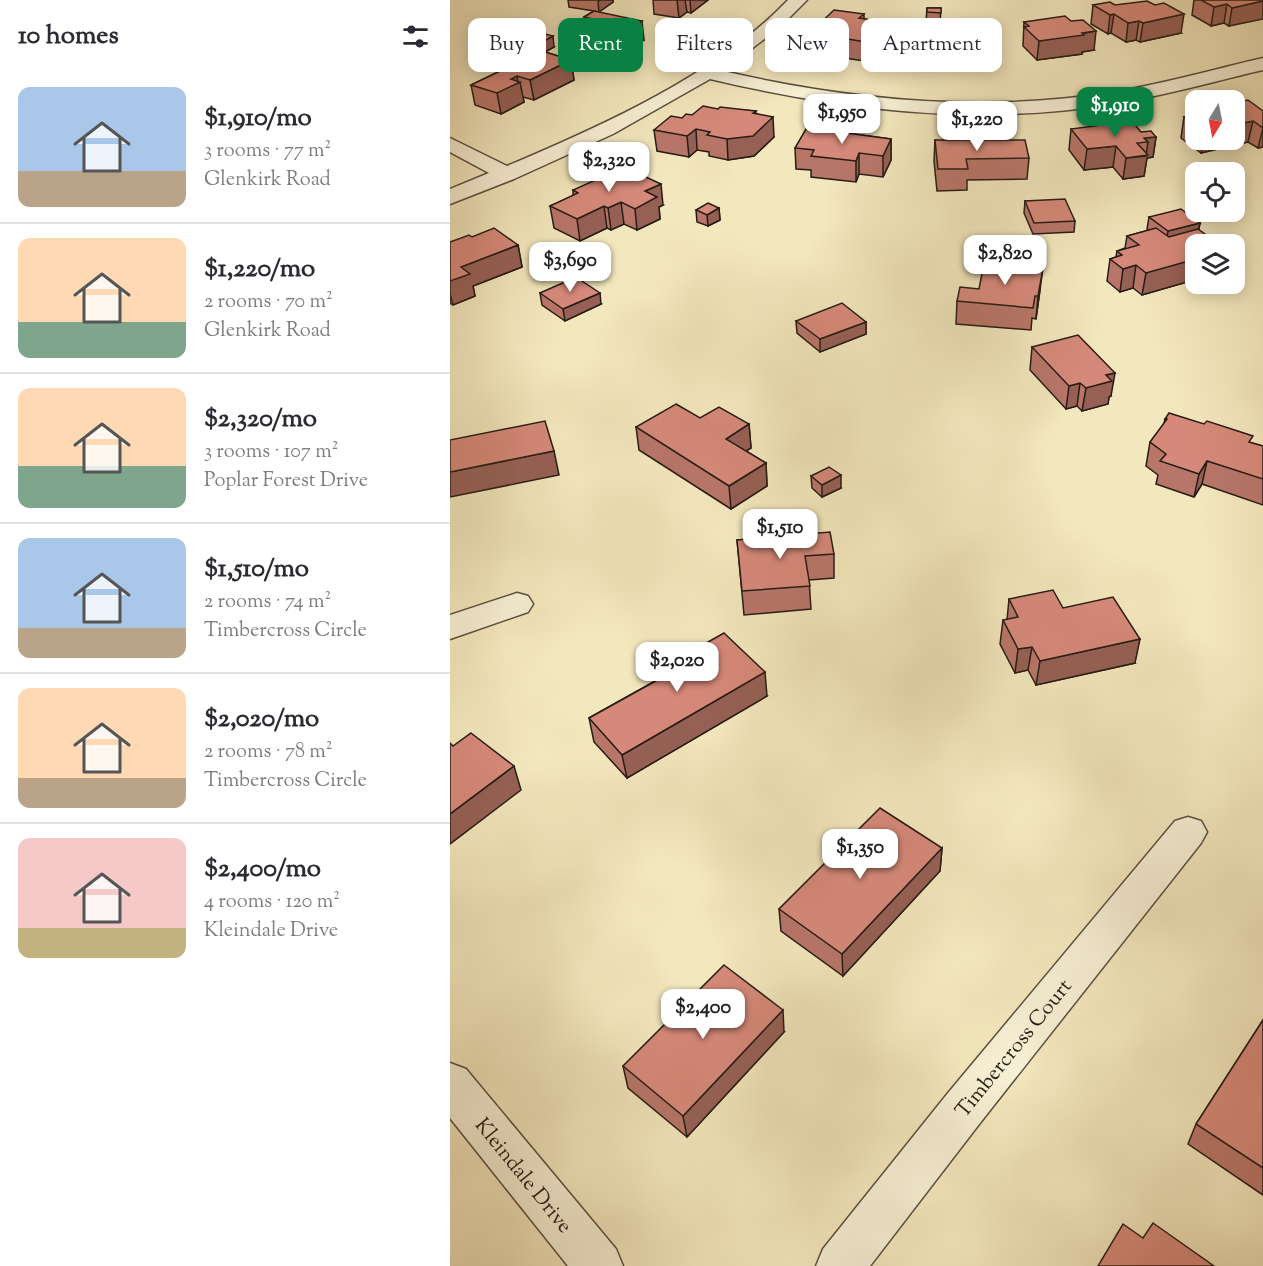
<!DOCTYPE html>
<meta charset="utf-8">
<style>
:root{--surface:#fff;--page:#f2f2f3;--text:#2b2b33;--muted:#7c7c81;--line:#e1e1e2;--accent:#0b8043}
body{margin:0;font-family:"Sorts Mill Goudy",serif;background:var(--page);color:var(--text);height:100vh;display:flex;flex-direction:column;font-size:22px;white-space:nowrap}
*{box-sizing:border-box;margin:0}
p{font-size:20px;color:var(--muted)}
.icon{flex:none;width:33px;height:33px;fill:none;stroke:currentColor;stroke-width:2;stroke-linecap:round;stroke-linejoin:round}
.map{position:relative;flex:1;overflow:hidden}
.panel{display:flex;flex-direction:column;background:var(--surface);width:450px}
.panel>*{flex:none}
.top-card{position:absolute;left:18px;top:18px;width:570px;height:54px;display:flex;gap:12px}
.needle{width:39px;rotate:190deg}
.tools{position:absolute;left:735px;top:90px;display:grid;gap:12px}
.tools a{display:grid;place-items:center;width:60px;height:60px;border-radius:12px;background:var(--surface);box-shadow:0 3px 15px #0003;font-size:30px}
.price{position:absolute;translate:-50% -51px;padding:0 14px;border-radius:12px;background:#fff;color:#222;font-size:20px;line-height:39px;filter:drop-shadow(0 2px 3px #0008)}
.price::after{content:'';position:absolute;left:50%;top:36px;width:18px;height:14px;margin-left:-9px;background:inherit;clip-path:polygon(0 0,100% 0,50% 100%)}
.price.on{background:var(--accent);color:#fff}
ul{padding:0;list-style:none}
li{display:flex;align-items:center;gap:18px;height:150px;padding:0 18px}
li+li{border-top:2px solid var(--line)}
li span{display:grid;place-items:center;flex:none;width:168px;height:120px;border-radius:12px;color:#555}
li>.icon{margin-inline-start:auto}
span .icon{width:72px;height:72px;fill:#fffc;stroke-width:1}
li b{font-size:26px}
h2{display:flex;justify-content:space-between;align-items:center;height:72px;padding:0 18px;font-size:26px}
.chip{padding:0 21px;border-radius:12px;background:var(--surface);box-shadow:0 3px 15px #0003;font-size:21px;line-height:54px}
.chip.on{background:var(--accent);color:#fff}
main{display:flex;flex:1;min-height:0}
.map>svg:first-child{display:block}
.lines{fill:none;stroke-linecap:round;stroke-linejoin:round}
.street-casing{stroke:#594f3e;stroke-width:3}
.street{fill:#f7efd4;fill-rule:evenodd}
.wall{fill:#b87669;stroke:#261c14;stroke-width:1.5}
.shaded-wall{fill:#966055;stroke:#261c14;stroke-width:1.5}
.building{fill:#d6897a;stroke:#261c14;stroke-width:1.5}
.labels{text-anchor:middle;stroke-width:4.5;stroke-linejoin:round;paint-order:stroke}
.near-street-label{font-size:21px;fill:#261c14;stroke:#f7efd4}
</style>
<main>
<section class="panel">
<h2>10 homes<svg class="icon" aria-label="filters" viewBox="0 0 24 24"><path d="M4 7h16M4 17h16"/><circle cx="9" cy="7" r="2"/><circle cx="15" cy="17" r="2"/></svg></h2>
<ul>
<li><span style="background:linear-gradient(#a9c7e8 70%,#b9a48a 0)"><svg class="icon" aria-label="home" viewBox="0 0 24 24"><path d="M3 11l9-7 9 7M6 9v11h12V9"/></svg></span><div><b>$1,910/mo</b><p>3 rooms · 77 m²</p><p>Glenkirk Road</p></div></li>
<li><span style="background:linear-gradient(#ffd9b3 70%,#7fa58c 0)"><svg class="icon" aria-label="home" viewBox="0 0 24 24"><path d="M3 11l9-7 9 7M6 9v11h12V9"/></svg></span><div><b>$1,220/mo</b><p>2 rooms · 70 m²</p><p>Glenkirk Road</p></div></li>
<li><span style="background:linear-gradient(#ffd9b3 65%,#7fa58c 0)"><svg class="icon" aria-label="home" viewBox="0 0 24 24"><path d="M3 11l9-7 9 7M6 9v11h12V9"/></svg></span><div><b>$2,320/mo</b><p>3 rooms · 107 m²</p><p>Poplar Forest Drive</p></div></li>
<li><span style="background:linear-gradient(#a9c7e8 75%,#b9a48a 0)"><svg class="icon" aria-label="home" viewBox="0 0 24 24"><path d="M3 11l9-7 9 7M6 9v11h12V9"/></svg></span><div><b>$1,510/mo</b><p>2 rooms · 74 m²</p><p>Timbercross Circle</p></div></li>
<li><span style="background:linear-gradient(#ffd9b3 75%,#b9a48a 0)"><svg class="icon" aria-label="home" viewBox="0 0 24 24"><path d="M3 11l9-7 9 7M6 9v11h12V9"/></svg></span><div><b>$2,020/mo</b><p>2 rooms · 78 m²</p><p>Timbercross Circle</p></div></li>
<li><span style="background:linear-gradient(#f6c9c9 75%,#c2b280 0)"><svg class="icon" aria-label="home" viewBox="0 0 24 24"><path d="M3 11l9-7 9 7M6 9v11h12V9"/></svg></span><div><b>$2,400/mo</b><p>4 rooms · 120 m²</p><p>Kleindale Drive</p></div></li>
</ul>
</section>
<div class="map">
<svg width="813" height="1266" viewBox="0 0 813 1266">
<rect width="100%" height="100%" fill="#f3e7bd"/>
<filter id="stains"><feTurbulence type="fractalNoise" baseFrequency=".00333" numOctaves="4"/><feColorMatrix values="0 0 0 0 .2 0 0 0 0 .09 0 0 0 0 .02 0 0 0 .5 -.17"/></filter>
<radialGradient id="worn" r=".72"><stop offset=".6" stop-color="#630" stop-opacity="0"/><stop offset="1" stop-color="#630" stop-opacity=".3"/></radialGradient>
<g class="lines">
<defs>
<g id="street">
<path d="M338 0H357L331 26 273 71C399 100 529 113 657 93 710 85 761 70 813 58V70C761 82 710 97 657 105 524 126 391 110 260 79L163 134 64 179 0 204V189L39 173 0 152V138L57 166C150 127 268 74 338 0Z"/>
<path d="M67 593 78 596 83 604 78 612 0 639V615Z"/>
<path d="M738 817 751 821 757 832 751 843 530 1123 420 1266H366L373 1249 498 1093 725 821Z"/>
<path d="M0 1063 16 1069 166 1249 173 1266H118L0 1118Z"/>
</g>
</defs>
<use href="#street" class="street-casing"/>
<use href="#street" class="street"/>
</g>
<g class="wall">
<path d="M118 0H163V2L149 12 194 40 186 45 187 47 168 59 160 57 155 60 125 54 122 34 135 26 134 17 144 11 119 7Z"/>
<path d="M203 0H258L241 13 237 12 229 18 204 14Z"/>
<path d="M744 0H813L779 26 774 23 761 26 742 15Z"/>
<path d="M643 5 731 33 690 42 686 40 676 42 661 33 658 34 641 24Z"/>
<path d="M477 8H491L490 23 476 22Z"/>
<path d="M414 14V19L421 20V26L435 28V48L422 62 373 55V51L363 50V30Z"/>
<path d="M574 22 644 50 632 52V54L587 60 573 46Z"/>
<path d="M483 31 503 32 543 44 542 64 528 63 527 66 478 65V32Z"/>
<path d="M62 41 104 47 95 52 121 60 124 80 84 100 73 97 74 102 51 114 25 105 21 85 81 56 64 52Z"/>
<path d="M268 109 306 111V114L324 137 304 156 278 160 259 156V152L247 150 239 157 207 151 204 130 232 118Z"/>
<path d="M813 111V147L808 148 798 142 751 153 731 138 734 117 746 115V140H784Z"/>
<path d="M621 129 691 132 706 137 703 157 697 158 694 176 673 179 663 167 634 170 619 150Z"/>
<path d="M397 133 441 139V160L433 177 409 174 406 182 361 177V170L346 169 345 148Z"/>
<path d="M485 140 579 158 577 179 517 180V190L487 191 484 161Z"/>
<path d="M123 190 213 205 209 207 210 219 187 230 174 224 161 230 157 228 130 241 104 228 100 206 123 196Z"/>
<path d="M575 201 625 221 624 232 583 234 574 213Z"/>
<path d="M269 208 270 220 258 226 247 222 246 210Z"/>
<path d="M699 217 750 223 746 244V275H744V280L692 295 683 288 670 292 657 281 660 259 666 257 667 251 675 248 677 236 699 230 697 229Z"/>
<path d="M22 237 68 245 72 267 23 286 25 296 3 305 0 303V242Z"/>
<path d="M529 289 590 290 586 319 582 318 581 330 506 324 507 301Z"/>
<path d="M90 293 151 304 115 321 92 305Z"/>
<path d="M346 321 416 322V334L370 352 347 333Z"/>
<path d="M582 347 661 396 659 397 658 404 632 411 627 406 616 409 580 370Z"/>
<path d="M250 418 299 424 301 448 296 451 316 463 317 486 281 509 189 450 186 427Z"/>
<path d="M715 419 813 446V505L752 484 744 497 706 484 708 475 696 466 700 442 714 424Z"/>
<path d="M361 476 391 488 372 497 362 488Z"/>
<path d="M287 540 384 554V578L359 580 361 609 294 615Z"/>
<path d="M559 599 613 608 685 663 586 685 578 670 565 673 550 644 553 620H557Z"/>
<path d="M205 672 317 696 177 778 144 742 139 718 207 680Z"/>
<path d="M492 848 490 871 393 976 331 931 329 909Z"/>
<path d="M813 1020V1195L738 1144 746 1124Z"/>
<path d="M334 1032 237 1137 178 1088 173 1066Z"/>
</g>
<g class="shaded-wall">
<path d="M150 0H163V2L149 12 148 2Z"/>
<path d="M227 0H235L237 12 229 18Z"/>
<path d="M240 0H258L241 13Z"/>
<path d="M813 1V19L779 26 782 8Z"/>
<path d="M777 4 774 23 761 26 764 7Z"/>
<path d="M664 14 661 33 658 34 660 15Z"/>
<path d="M734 14 731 33 690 42 693 23Z"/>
<path d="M421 20V39L415 26Z"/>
<path d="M192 21 194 40 186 45 187 47 168 59 165 40 182 27Z"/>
<path d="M689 21 686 40 676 42 678 23Z"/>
<path d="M435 28V48L422 62V43Z"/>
<path d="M646 31 644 50 632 52V54L587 60 589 41Z"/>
<path d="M103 36 104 47 85 57 83 47Z"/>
<path d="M158 38 160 57 155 60 153 41Z"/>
<path d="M121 60 124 80 84 100 80 80Z"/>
<path d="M67 76 68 83 70 82 74 102 51 114 47 93 61 79Z"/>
<path d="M323 117 324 137 304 156 278 160 277 139Z"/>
<path d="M803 121 798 142 751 153 754 140H784V125Z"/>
<path d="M813 128V147L808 148Z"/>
<path d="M246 129 247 150 239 157 237 136Z"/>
<path d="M706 137 703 157 697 158 694 176 673 179 676 158 696 156 698 142 694 138Z"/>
<path d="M441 139V160L433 177V156Z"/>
<path d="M666 146 663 167 634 170 637 149Z"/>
<path d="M409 153V174L406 182V161Z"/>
<path d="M211 184 213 205 209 207 210 219 187 230 185 209 195 191Z"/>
<path d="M171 202 174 224 161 230 158 208Z"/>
<path d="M154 206 157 228 130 241 127 219Z"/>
<path d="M269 208 270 220 258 226 257 215Z"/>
<path d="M750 223 748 234 716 243 718 231Z"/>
<path d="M68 245 72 267 23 286 25 296 3 305 0 294V281L11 267Z"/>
<path d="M746 254V275H744V280L692 295 696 273Z"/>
<path d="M686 265 683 288 670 292 673 269Z"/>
<path d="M593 268 590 290 586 319 588 296Z"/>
<path d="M150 293 151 304 115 321 113 309Z"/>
<path d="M416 322V334L370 352V339Z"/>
<path d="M665 373 661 396 659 397 658 404 632 411 636 388 656 375Z"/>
<path d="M630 383 627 406 616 409 619 386Z"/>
<path d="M299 424 301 448 278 462 276 439Z"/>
<path d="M104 451 109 475 0 497V472Z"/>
<path d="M757 461 752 484 744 497 749 474Z"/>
<path d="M316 463 317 486 281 509 279 486Z"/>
<path d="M391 475V488L372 497V485Z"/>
<path d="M690 639 685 663 586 685 590 661Z"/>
<path d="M582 647 578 670 565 673 568 649Z"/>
<path d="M315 672 317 696 177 778 172 755Z"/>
<path d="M64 766 71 790 0 844V814Z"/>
<path d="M492 848 490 871 393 976 392 954Z"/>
<path d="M333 1010 334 1032 237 1137 233 1116Z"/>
</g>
<g class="building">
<path d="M751 0H813V1L782 8 777 4 764 7Z"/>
<path d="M697 1 705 5 714 3 734 14 693 23 689 21 678 23 664 14 660 15 643 5 660 2 665 5Z"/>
<path d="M477 8H491V13L477 12Z"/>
<path d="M384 10 414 14 409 18 421 20 415 26 435 28 422 43 373 35 376 32 363 30Z"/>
<path d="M144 11 192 21 182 27 184 28 165 40 158 38 153 41 122 34 147 20 134 17Z"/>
<path d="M615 16 621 21 633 20 646 31 632 33 634 35 589 41 574 27 579 26 574 22Z"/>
<path d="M483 26H503V32L543 33V44H528L529 47 478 46V32L483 31Z"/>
<path d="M82 31 103 36 83 47 62 41Z"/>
<path d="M92 51 121 60 80 80 67 76 61 79 70 82 47 93 21 85Z"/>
<path d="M798 100 813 111V128L803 121 784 125V103Z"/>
<path d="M253 106 268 109 270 107 306 111 303 113 323 117 303 136 277 139 257 135 260 132 246 129 237 136 204 130 221 116 232 118 236 114 242 115Z"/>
<path d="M746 115V125L734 117Z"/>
<path d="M682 121 691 132 701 131 706 137 694 138 698 142 687 143 698 155 676 158 666 146 637 149 621 129Z"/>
<path d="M356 129 379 132 381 129 397 131 396 133 441 139 433 156 409 153 406 161 361 156 364 150 345 148Z"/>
<path d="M485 140H575L579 158 516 159 518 169H488Z"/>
<path d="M174 167 211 184 195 191 207 197 185 209 171 202 158 208 154 206 127 219 100 206 128 193 123 190Z"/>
<path d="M615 199 625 221 584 223 575 201Z"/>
<path d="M258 203 269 208 257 215 246 210Z"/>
<path d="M731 209 750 223 718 231 699 217Z"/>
<path d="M44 228 68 245 11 267 20 274 0 281V242L19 235 22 237Z"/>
<path d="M706 228 719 237 748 229 769 244H746V254L744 255 746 256V259L696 273 686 265 673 269 660 259 672 255 667 251 689 245 677 236Z"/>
<path d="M534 263 593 268 588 296H585L583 308 507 301 510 287 529 289Z"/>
<path d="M126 277 150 293 113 309 90 293Z"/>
<path d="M392 303 416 322 370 339 346 321Z"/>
<path d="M628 335 665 373 656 375 662 381 636 388 630 383 619 386 582 347Z"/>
<path d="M226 404 250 418 269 407 299 424 276 439 316 463 279 486 186 427Z"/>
<path d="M719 413 754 424 757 421 803 436 799 442 813 446V479L757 461 749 474 710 461 716 454 700 442 717 419H715Z"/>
<path d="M95 421 104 451 0 472V440Z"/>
<path d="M379 467 391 475 372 485 361 476Z"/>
<path d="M380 532 384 554 355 556 360 586 292 591 287 540Z"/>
<path d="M603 590 613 608 663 597 690 639 590 661 582 647 568 649 553 620 568 617 559 599Z"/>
<path d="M274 633 315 672 172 755 139 718 211 678 205 672Z"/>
<path d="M21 733 64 766 0 814V743L3 746Z"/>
<path d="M430 808 492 848 392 954 329 909Z"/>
<path d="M274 965 333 1010 233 1116 173 1066Z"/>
<path d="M813 1020V1168L746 1124Z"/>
<path d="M703 1223 764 1266H648L673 1224 693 1238Z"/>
</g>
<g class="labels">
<g class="near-street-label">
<text transform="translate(563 1048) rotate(-51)" y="7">Timbercross Court</text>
<text transform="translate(74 1175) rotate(51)" y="7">Kleindale Drive</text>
</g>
</g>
<rect width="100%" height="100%" filter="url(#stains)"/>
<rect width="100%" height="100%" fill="url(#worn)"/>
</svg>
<div class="tools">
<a><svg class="needle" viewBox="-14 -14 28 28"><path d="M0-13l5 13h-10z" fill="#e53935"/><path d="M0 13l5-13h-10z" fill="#7c7c81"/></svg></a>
<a><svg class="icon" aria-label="locate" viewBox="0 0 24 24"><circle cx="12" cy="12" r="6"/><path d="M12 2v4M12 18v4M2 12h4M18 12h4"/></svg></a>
<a><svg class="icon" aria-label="layers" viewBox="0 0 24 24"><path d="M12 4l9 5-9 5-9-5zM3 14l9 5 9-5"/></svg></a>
</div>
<b class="price on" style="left:665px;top:138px">$1,910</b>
<b class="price" style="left:392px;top:145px">$1,950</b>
<b class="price" style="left:527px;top:152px">$1,220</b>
<b class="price" style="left:159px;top:193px">$2,320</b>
<b class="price" style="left:555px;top:286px">$2,820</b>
<b class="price" style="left:120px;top:293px">$3,690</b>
<b class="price" style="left:330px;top:560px">$1,510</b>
<b class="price" style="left:227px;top:693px">$2,020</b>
<b class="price" style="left:410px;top:880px">$1,350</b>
<b class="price" style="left:253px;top:1040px">$2,400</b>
<div class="top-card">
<a class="chip">Buy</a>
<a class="chip on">Rent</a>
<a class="chip">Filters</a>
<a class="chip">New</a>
<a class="chip">Apartment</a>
</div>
</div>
</main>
